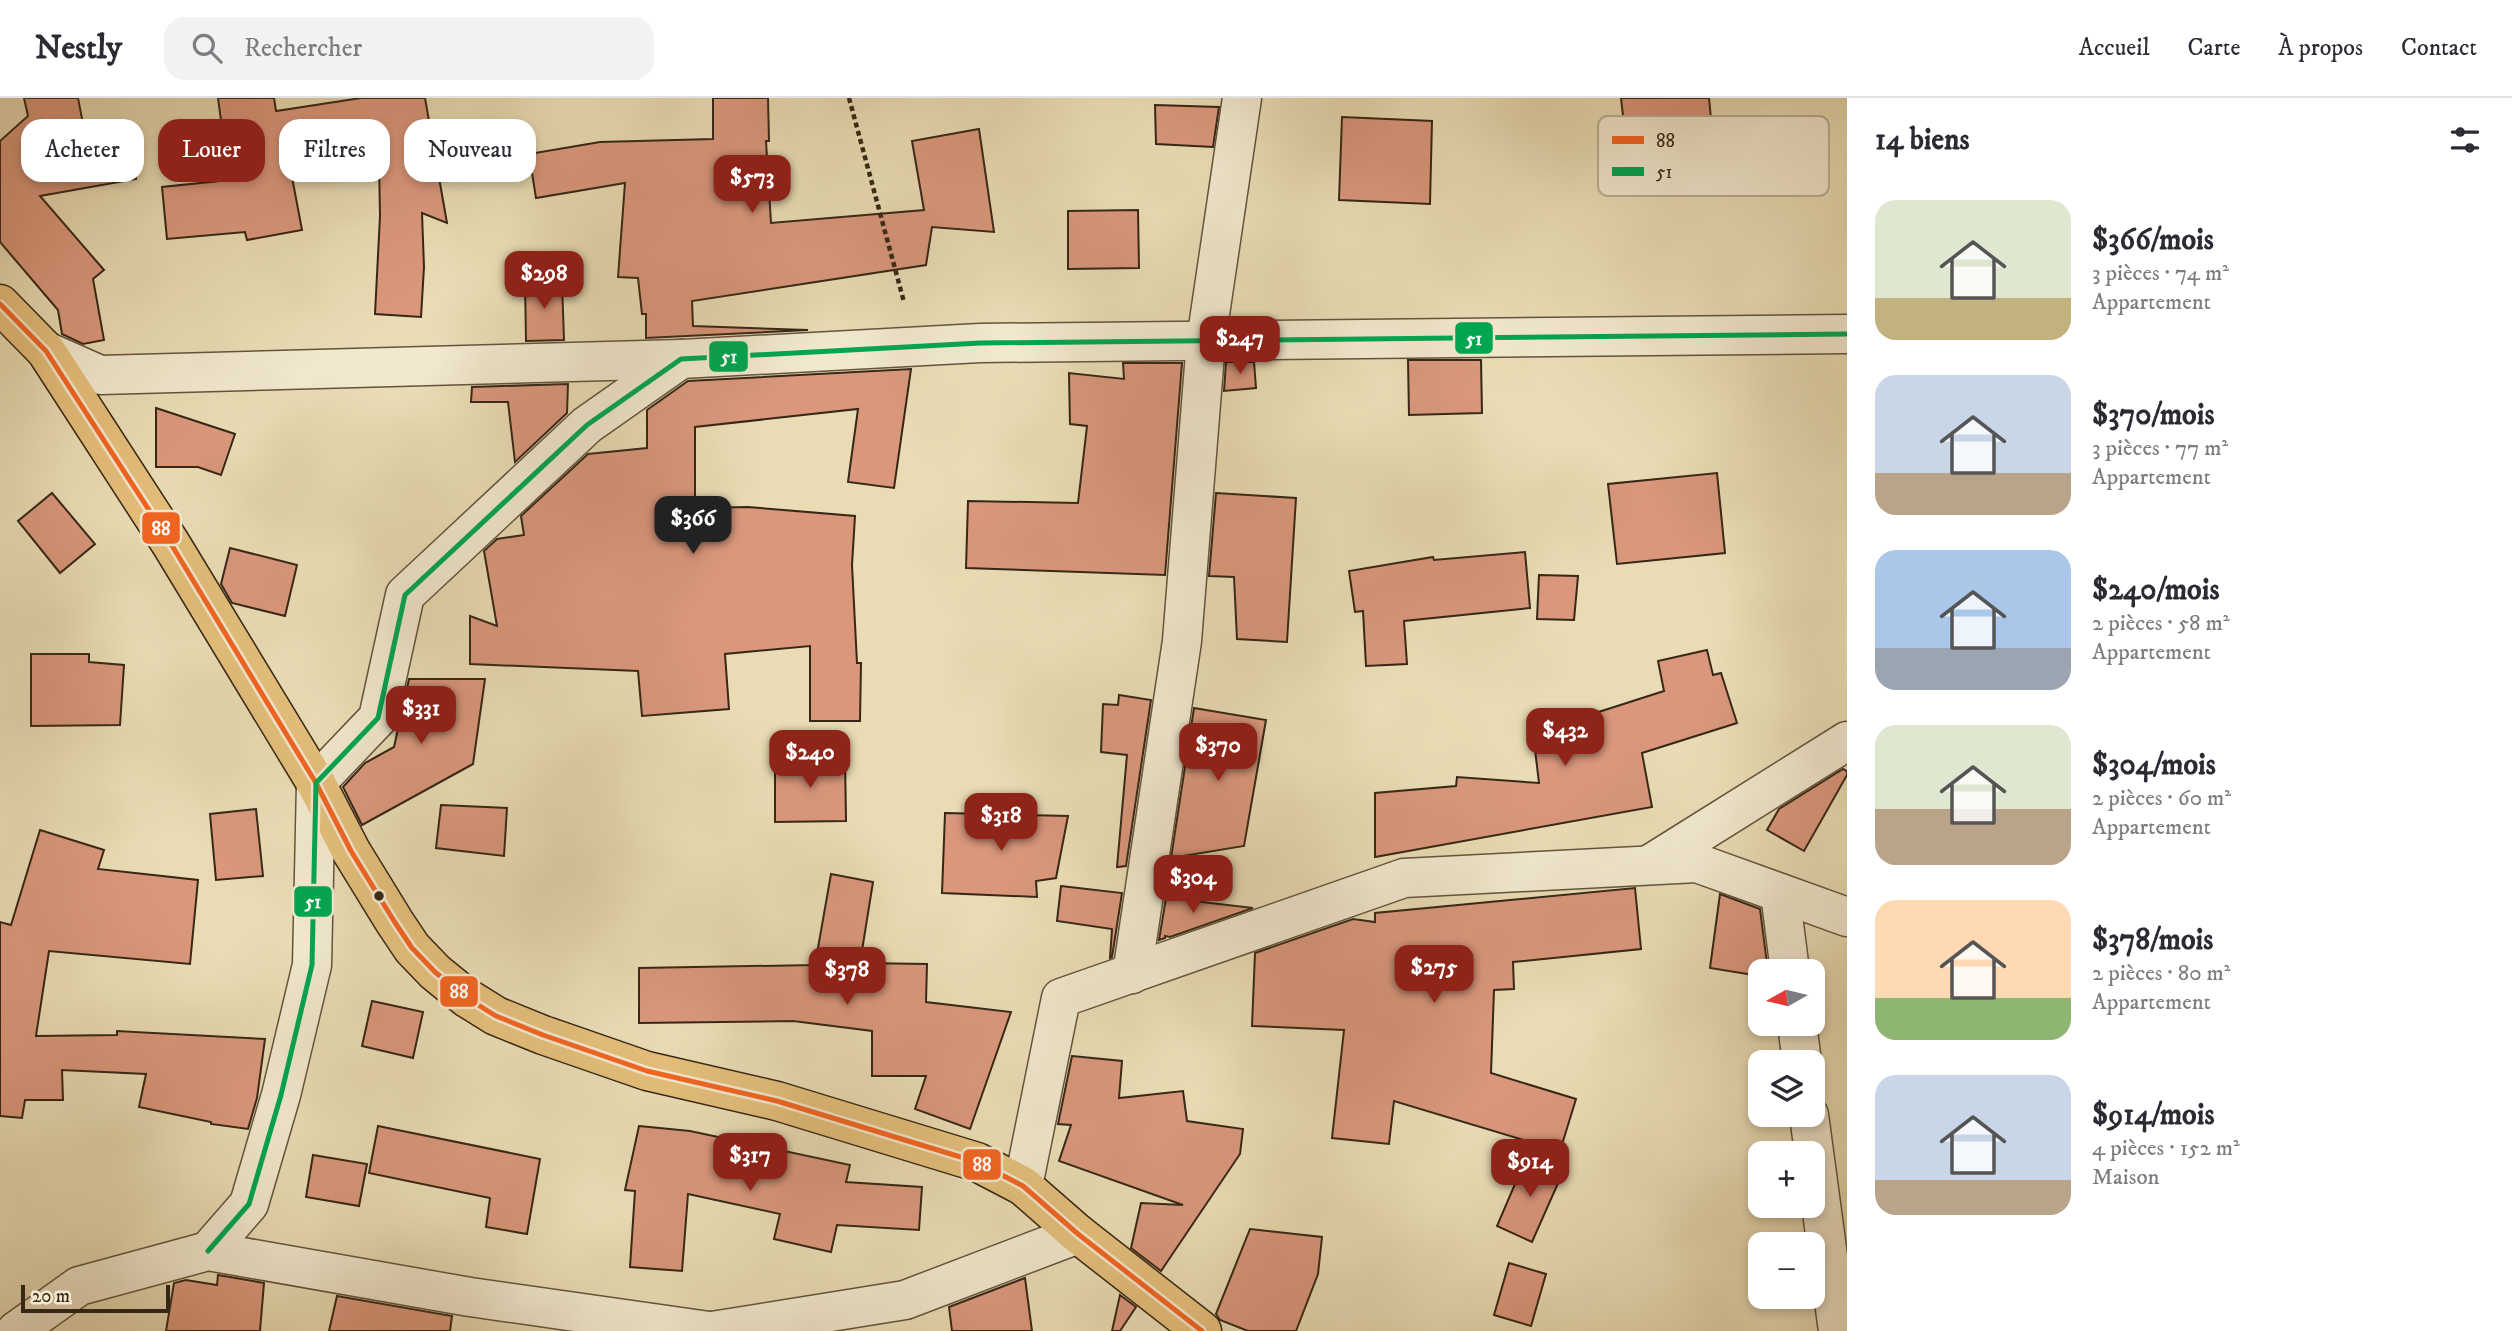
<!DOCTYPE html>
<html lang="fr">
<meta charset="utf-8">
<style>
:root{--surface:#fff;--page:#f2f2f3;--text:#2b2b33;--muted:#7c7c81;--line:#e1e1e2;--accent:#8f2418}
body{margin:0;font-family:"IM FELL DW Pica",serif;background:var(--page);color:var(--text);height:100vh;display:flex;flex-direction:column;font-size:26px;white-space:nowrap}
*{box-sizing:border-box;margin:0}
p{font-size:23px;color:var(--muted)}
.icon{flex:none;width:38px;height:38px;fill:none;stroke:currentColor;stroke-width:2;stroke-linecap:round;stroke-linejoin:round}
.map{position:relative;flex:1;overflow:hidden}
.details{display:flex;flex-direction:column;background:var(--surface);width:665px}
.details>*{flex:none}
.guide{position:absolute;left:21px;top:21px;width:665px;height:63px;display:flex;gap:14px}
.needle{width:46px;rotate:262deg}
.controls{position:absolute;left:1748px;top:861px;display:grid;gap:14px}
.controls a{display:grid;place-items:center;width:77px;height:77px;border-radius:14px;background:var(--surface);box-shadow:0 4px 10px #0003;font-size:35px}
.scale{position:absolute;left:21px;bottom:18px;width:149px;box-sizing:border-box;padding-left:7px;border:4px solid #362716;border-top:0;font-size:19px;line-height:24px;white-space:nowrap;color:#362716;-webkit-text-stroke:5px #f1e8ce;paint-order:stroke}
.price{position:absolute;translate:-50% -60px;padding:0 16px;border-radius:14px;background:var(--accent);color:#fff;font-size:23px;line-height:46px;filter:drop-shadow(0 2px 4px #0008)}
.price::after{content:'';position:absolute;left:50%;top:42px;width:21px;height:16px;margin-left:-10px;background:inherit;clip-path:polygon(0 0,100% 0,50% 100%)}
.price.current{background:#222;color:#fff}
ul{padding:0;list-style:none}
li{display:flex;align-items:center;gap:21px;height:175px;padding:0 28px}
li span{display:grid;place-items:center;flex:none;width:196px;height:140px;border-radius:21px;color:#555}
li>.icon{margin-inline-start:auto}
span .icon{width:84px;height:84px;fill:#fffc;stroke-width:1}
li b{font-size:30px}
h2{display:flex;justify-content:space-between;align-items:center;height:84px;padding:0 28px;font-size:30px}
.tag{padding:0 24px;border-radius:21px;background:var(--surface);box-shadow:0 4px 10px #0003;font-size:24px;line-height:63px}
.tag.current{background:var(--accent);color:#fff}
header{display:flex;align-items:center;gap:42px;box-sizing:border-box;height:98px;padding:0 35px;background:var(--surface);border-bottom:2px solid var(--line)}
header strong{font-size:33px}
nav{display:flex;gap:38px;margin-inline-start:auto;font-size:24px}
.search{width:490px;height:63px;background:var(--page);display:flex;align-items:center;gap:18px;box-sizing:border-box;padding:0 24px;border-radius:21px;color:var(--muted);font-size:26px}
main{display:flex;flex:1;min-height:0}
.map>svg:first-child{display:block}
.building{fill:#da977c;stroke:#362716;stroke-width:2}
.lines{fill:none;stroke-linecap:round;stroke-linejoin:round}
.minor-casing{stroke:#63543e;stroke-width:41}
.major-casing{stroke:#362716;stroke-width:41}
.path{stroke:#362716;stroke-width:4.5;stroke-dasharray:5 3.5;stroke-linecap:butt}
.minor{stroke:#f1e8ce;stroke-width:38}
.major{stroke:#e4be7a;stroke-width:38}
.bus-1-casing{stroke:#f1e8ce;stroke-width:10}
.bus-2-casing{stroke:#f1e8ce;stroke-width:10}
.bus-1{stroke:#f26522;stroke-width:5}
.bus-2{stroke:#00a651;stroke-width:5}
.bus-dot{fill:#362716;stroke:#f1e8ce;stroke-width:2.5}
.key{fill:#f1e8ce;stroke:#b9ae97;stroke-width:2}
.key-label{font-size:19px;fill:#362716}
.line-badge{stroke:#f1e8ce;stroke-width:2.5}
.badge-label{font-size:19px;text-anchor:middle;font-weight:bold;fill:#fff}
</style>
<header>
<strong>Nestly</strong>
<div class="search"><svg class="icon" aria-label="search" viewBox="0 0 24 24"><circle cx="10" cy="10" r="6"/><path d="M15 15l6 6"/></svg>Rechercher</div>
<nav><a>Accueil</a><a>Carte</a><a>À propos</a><a>Contact</a></nav>
</header>
<main>
<div class="map">
<svg width="1847" height="1233" viewBox="0 0 1847 1233">
<rect width="100%" height="100%" fill="#e9dcb4"/>
<filter id="stains"><feTurbulence type="fractalNoise" baseFrequency=".00286" numOctaves="4"/><feColorMatrix values="0 0 0 0 .2 0 0 0 0 .09 0 0 0 0 .02 0 0 0 .5 -.17"/></filter>
<radialGradient id="worn" r=".72"><stop offset=".6" stop-color="#630" stop-opacity="0"/><stop offset="1" stop-color="#630" stop-opacity=".3"/></radialGradient>
<g class="building">
<path d="M24 0H78L84 31 127 24 136 81 40 98 104 172 93 181 104 242 83 246 62 236 58 212 0 144V43L28 18Z"/>
<path d="M218 0H274L276 13 361 0H425L447 125 422 115 424 169 421 219 375 216 380 118 379 66 292 79 302 132 247 142 245 134 167 141 162 89 229 82Z"/>
<path d="M713 0H768L769 43H766L771 125 924 112 912 43 979 31 994 134 932 129 926 167 692 203 693 228 808 232 646 240V216H642L638 180 618 179 625 85 536 100 529 56 600 44 713 41Z"/>
<path d="M1621 0H1709L1714 52 1628 62Z"/>
<path d="M1155 7 1219 9 1213 49 1156 46Z"/>
<path d="M1342 19 1432 23 1430 106 1339 102Z"/>
<path d="M1138 112 1139 170 1068 171V113Z"/>
<path d="M525 184H562L564 242 526 243Z"/>
<path d="M1408 262H1481L1482 315 1409 317Z"/>
<path d="M1226 264H1254L1256 290 1224 293Z"/>
<path d="M1123 265H1182L1165 477 966 470 968 403 1078 405 1087 328 1070 326 1069 275 1124 281Z"/>
<path d="M911 271 894 390 848 384 858 311 695 329V410L748 409 855 418 852 467 857 565H861L860 623H810V548L725 556 729 611 642 618 638 573 470 566V518L497 528 484 453 497 441 524 437 521 418 588 356 647 350V312L688 283Z"/>
<path d="M568 286 567 315 515 364 508 304H471L472 289Z"/>
<path d="M156 310 235 336 221 377 198 369H156Z"/>
<path d="M1717 375 1725 455 1617 466 1608 386Z"/>
<path d="M52 395 95 446 60 475 18 423Z"/>
<path d="M1216 395 1296 400 1287 544 1237 541 1234 479 1209 478Z"/>
<path d="M230 450 297 467 285 518 232 505 221 486Z"/>
<path d="M1525 454 1530 510 1404 523 1407 566 1366 568 1363 513 1355 514 1349 473 1433 459 1434 462Z"/>
<path d="M1539 477 1578 478 1574 522 1537 521Z"/>
<path d="M1707 552 1713 577 1721 575 1737 625 1642 655 1652 709 1375 759V695L1456 688 1457 679 1539 685 1533 635 1664 593 1658 563Z"/>
<path d="M31 556H89V564L124 567 120 627 31 628Z"/>
<path d="M409 581H485L473 666 362 727 343 689 365 665 394 649Z"/>
<path d="M1119 597 1151 602 1126 768 1117 769 1127 657 1101 654 1103 606 1118 607Z"/>
<path d="M1194 610 1266 622 1244 748 1171 760Z"/>
<path d="M775 660H845L846 723 775 724Z"/>
<path d="M1843 671 1847 673V677L1804 753 1767 732 1779 711Z"/>
<path d="M441 707 507 710 504 758 436 750Z"/>
<path d="M256 711 263 778 216 782 210 716Z"/>
<path d="M945 715 1068 718 1056 780 1036 783 1037 799 942 795Z"/>
<path d="M40 732 104 752 98 771 198 782 190 866 49 853 36 938 117 937V933L265 941 257 1000 248 1031 211 1026V1024L139 1009 146 976 62 972 63 1002H25L22 1020 0 1018V824L11 827Z"/>
<path d="M831 776 873 784 860 865 927 866 926 904 1011 914 970 1031 915 1011 926 978H872V933L793 923 639 925V870L815 867Z"/>
<path d="M1061 788 1122 795 1112 859 1110 860 1112 831 1057 823Z"/>
<path d="M1635 790 1641 851 1513 864 1514 891 1494 892 1491 975 1576 1001 1560 1053 1394 1003 1389 1046 1332 1040 1344 932 1252 928 1255 855 1353 821 1375 824V815Z"/>
<path d="M1720 796 1760 811 1768 873H1760V878L1710 870Z"/>
<path d="M1166 800H1168L1253 810 1170 839 1165 838V840L1159 842Z"/>
<path d="M372 903 423 914 413 960 362 948Z"/>
<path d="M1072 958 1122 963 1119 1000 1183 993 1187 1023 1243 1031 1240 1056 1161 1173 1131 1150 1141 1105 1183 1107 1059 1063 1071 1027 1058 1026Z"/>
<path d="M378 1028 540 1061 527 1136 486 1129 490 1100 369 1075Z"/>
<path d="M639 1028 690 1033 850 1067 846 1084 922 1089 919 1132 837 1127 831 1154 774 1141 780 1116 688 1096 682 1173 630 1169 635 1093 625 1092Z"/>
<path d="M313 1057 367 1066 359 1108 306 1099Z"/>
<path d="M1527 1058 1563 1074 1532 1144 1497 1128Z"/>
<path d="M1250 1131 1322 1139 1318 1176 1296 1233H1248L1220 1222 1216 1216Z"/>
<path d="M1509 1165 1546 1176 1531 1228 1494 1217Z"/>
<path d="M218 1177 264 1185 260 1233H166L174 1185 186 1182 217 1187Z"/>
<path d="M1025 1180 1032 1233H952L949 1209Z"/>
<path d="M1120 1197 1136 1209 1120 1233H1112Z"/>
<path d="M337 1198 452 1218 450 1233H329Z"/>
</g>
<g class="lines">
<defs>
<g id="minor">
<path d="M46 253 100 277 681 261"/>
<path d="M1652 765 1847 643"/>
<path d="M1780 795 1790 873"/>
<path d="M1132 876 1182 543 1206 243 1242 0"/>
<path d="M1797 926 1802 964"/>
<path d="M1809 1017 1838 1233"/>
<path d="M1023 1088 1061 900 1404 780 1697 765 1847 819"/>
<path d="M208 1153 249 1106 281 997 312 867 316 685 378 620 405 497 587 327 681 261 980 245 1847 236"/>
<path d="M16 1233 79 1188 208 1153 470 1199 709 1233"/>
<path d="M712 1233 905 1202 1078 1136"/>
</g>
<path id="major" d="M0 206 46 253 171 446 316 685 351 753 394 823 412 850 435 874 467 900 496 918 543 937 647 973 777 1003 977 1064 1023 1088 1078 1136 1202 1233"/>
</defs>
<use href="#minor" class="minor-casing"/>
<use href="#major" class="major-casing"/>
<path class="path" d="M849 0 904 204"/>
<use href="#minor" class="minor"/>
<use href="#major" class="major"/>
<defs>
<path id="bus-1" d="M0 206 46 253 171 446 316 685 351 753 394 823 412 850 435 874 467 900 496 918 543 937 647 973 777 1003 977 1064 1023 1088 1078 1136 1202 1233"/>
<path id="bus-2" d="M208 1153 249 1106 281 997 312 867 316 685 378 620 405 497 587 327 681 261 980 245 1847 236"/>
</defs>
<use href="#bus-1" class="bus-1-casing"/>
<use href="#bus-2" class="bus-2-casing"/>
<use href="#bus-1" class="bus-1"/>
<use href="#bus-2" class="bus-2"/>
</g>
<circle class="bus-dot" cx="379" cy="798" r="6"/>
<rect x="1598" y="18" width="231" height="80" rx="10" class="key"/>
<rect x="1612" y="38" width="32" height="8" fill="#f26522"/>
<rect x="1612" y="69" width="32" height="9" fill="#00a651"/>
<g class="key-label">
<text x="1656" y="49">88</text>
<text x="1656" y="80">51</text>
</g>
<g class="line-badge">
<rect x="1454" y="223" width="40" height="34" rx="7" fill="#00a651"/>
<rect x="708" y="242" width="41" height="33" rx="7" fill="#00a651"/>
<rect x="141" y="413" width="40" height="34" rx="7" fill="#f26522"/>
<rect x="293" y="787" width="40" height="33" rx="7" fill="#00a651"/>
<rect x="439" y="877" width="40" height="33" rx="7" fill="#f26522"/>
<rect x="962" y="1050" width="40" height="33" rx="7" fill="#f26522"/>
</g>
<g class="badge-label">
<text x="1474" y="247">51</text>
<text x="729" y="265">51</text>
<text x="161" y="437">88</text>
<text x="313" y="810">51</text>
<text x="459" y="900">88</text>
<text x="982" y="1073">88</text>
</g>
<rect width="100%" height="100%" filter="url(#stains)"/>
<rect width="100%" height="100%" fill="url(#worn)"/>
</svg>
<div class="controls">
<a><svg class="needle" viewBox="-14 -14 28 28"><path d="M0-13l5 13h-10z" fill="#e53935"/><path d="M0 13l5-13h-10z" fill="#7c7c81"/></svg></a>
<a><svg class="icon" aria-label="layers" viewBox="0 0 24 24"><path d="M12 4l9 5-9 5-9-5zM3 14l9 5 9-5"/></svg></a>
<a>+</a>
<a>−</a>
</div>
<div class="scale">20 m</div>
<b class="price" style="left:752px;top:117px">$573</b>
<b class="price" style="left:544px;top:213px">$298</b>
<b class="price" style="left:1240px;top:278px">$247</b>
<b class="price current" style="left:693px;top:458px">$366</b>
<b class="price" style="left:421px;top:648px">$331</b>
<b class="price" style="left:1565px;top:670px">$432</b>
<b class="price" style="left:1218px;top:685px">$370</b>
<b class="price" style="left:810px;top:692px">$240</b>
<b class="price" style="left:1001px;top:755px">$318</b>
<b class="price" style="left:1193px;top:817px">$304</b>
<b class="price" style="left:1434px;top:907px">$275</b>
<b class="price" style="left:847px;top:909px">$378</b>
<b class="price" style="left:750px;top:1095px">$317</b>
<b class="price" style="left:1530px;top:1101px">$914</b>
<div class="guide">
<a class="tag">Acheter</a>
<a class="tag current">Louer</a>
<a class="tag">Filtres</a>
<a class="tag">Nouveau</a>
</div>
</div>
<section class="details">
<h2>14 biens<svg class="icon" aria-label="filters" viewBox="0 0 24 24"><path d="M4 7h16M4 17h16"/><circle cx="9" cy="7" r="2"/><circle cx="15" cy="17" r="2"/></svg></h2>
<ul>
<li><span style="background:linear-gradient(#dfe7d0 70%,#c2b280 0)"><svg class="icon" aria-label="home" viewBox="0 0 24 24"><path d="M3 11l9-7 9 7M6 9v11h12V9"/></svg></span><div><b>$366/mois</b><p>3 pièces · 74 m²</p><p>Appartement</p></div></li>
<li><span style="background:linear-gradient(#c9d6e8 70%,#b9a48a 0)"><svg class="icon" aria-label="home" viewBox="0 0 24 24"><path d="M3 11l9-7 9 7M6 9v11h12V9"/></svg></span><div><b>$370/mois</b><p>3 pièces · 77 m²</p><p>Appartement</p></div></li>
<li><span style="background:linear-gradient(#a9c7e8 70%,#9aa5b1 0)"><svg class="icon" aria-label="home" viewBox="0 0 24 24"><path d="M3 11l9-7 9 7M6 9v11h12V9"/></svg></span><div><b>$240/mois</b><p>2 pièces · 58 m²</p><p>Appartement</p></div></li>
<li><span style="background:linear-gradient(#dfe7d0 60%,#b9a48a 0)"><svg class="icon" aria-label="home" viewBox="0 0 24 24"><path d="M3 11l9-7 9 7M6 9v11h12V9"/></svg></span><div><b>$304/mois</b><p>2 pièces · 60 m²</p><p>Appartement</p></div></li>
<li><span style="background:linear-gradient(#ffd9b3 70%,#8fb573 0)"><svg class="icon" aria-label="home" viewBox="0 0 24 24"><path d="M3 11l9-7 9 7M6 9v11h12V9"/></svg></span><div><b>$378/mois</b><p>2 pièces · 80 m²</p><p>Appartement</p></div></li>
<li><span style="background:linear-gradient(#c9d6e8 75%,#b9a48a 0)"><svg class="icon" aria-label="home" viewBox="0 0 24 24"><path d="M3 11l9-7 9 7M6 9v11h12V9"/></svg></span><div><b>$914/mois</b><p>4 pièces · 152 m²</p><p>Maison</p></div></li>
</ul>
</section>
</main>
